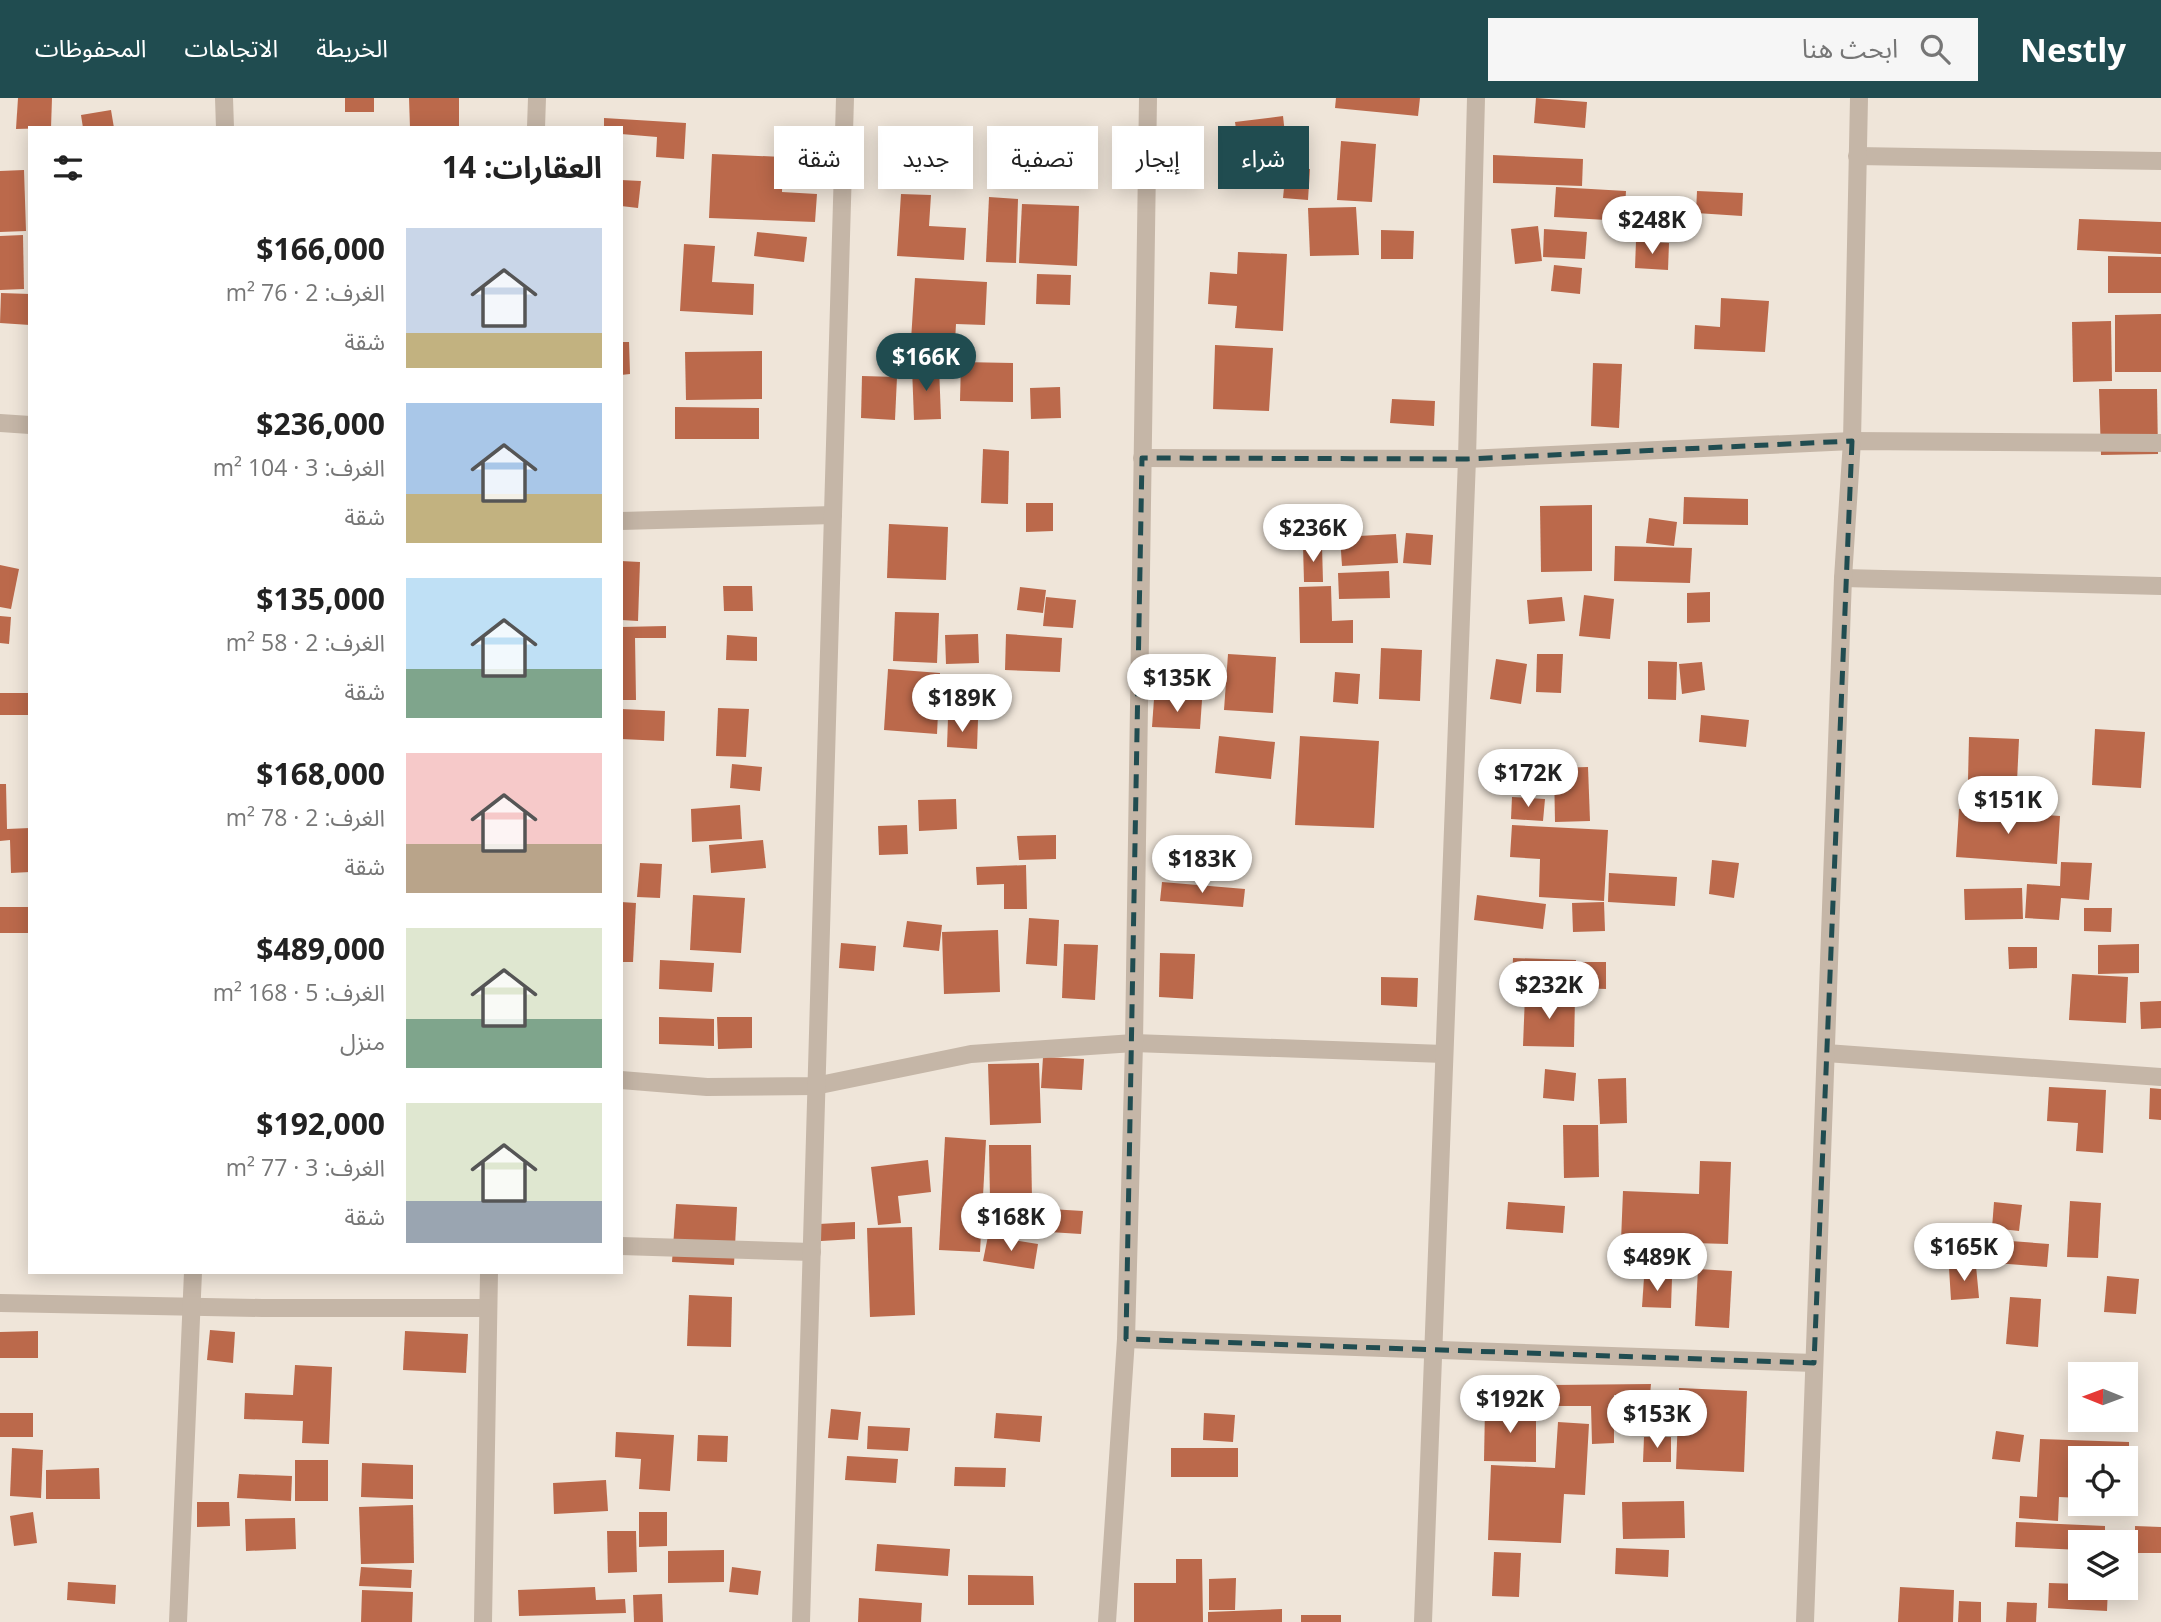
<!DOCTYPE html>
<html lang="ar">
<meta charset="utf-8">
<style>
:root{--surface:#fff;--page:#f6f6f6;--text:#222;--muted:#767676;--accent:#204c50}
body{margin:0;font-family:"Open Sans","Noto Sans Arabic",sans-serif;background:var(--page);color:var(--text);direction:rtl;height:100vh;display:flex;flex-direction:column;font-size:26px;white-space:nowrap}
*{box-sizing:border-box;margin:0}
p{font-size:23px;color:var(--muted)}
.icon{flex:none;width:38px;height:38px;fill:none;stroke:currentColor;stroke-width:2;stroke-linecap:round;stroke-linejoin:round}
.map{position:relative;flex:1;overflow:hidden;direction:ltr}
.drawer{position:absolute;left:28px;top:28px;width:595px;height:1148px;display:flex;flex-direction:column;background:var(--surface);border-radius:0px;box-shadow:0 4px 18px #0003;direction:rtl}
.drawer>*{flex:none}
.top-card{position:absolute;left:644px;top:28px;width:665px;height:63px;direction:rtl;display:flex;gap:14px}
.needle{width:46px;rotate:271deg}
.fabs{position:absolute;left:2068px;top:1264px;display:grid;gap:14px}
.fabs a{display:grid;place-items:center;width:70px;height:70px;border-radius:0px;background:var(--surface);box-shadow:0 4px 18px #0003;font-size:35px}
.price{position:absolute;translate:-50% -60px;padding:0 16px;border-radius:24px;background:#fff;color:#222;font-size:23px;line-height:46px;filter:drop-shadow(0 2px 4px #0008)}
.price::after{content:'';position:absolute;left:50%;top:42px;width:21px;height:16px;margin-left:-10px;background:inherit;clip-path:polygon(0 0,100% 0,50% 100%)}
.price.active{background:var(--accent);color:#fff}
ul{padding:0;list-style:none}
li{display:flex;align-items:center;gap:21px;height:175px;padding:0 21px}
li span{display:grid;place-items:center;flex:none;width:196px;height:140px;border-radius:0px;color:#555}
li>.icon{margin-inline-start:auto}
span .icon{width:84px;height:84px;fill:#fffc;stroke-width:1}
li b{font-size:30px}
h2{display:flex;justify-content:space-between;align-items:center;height:84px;padding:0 21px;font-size:30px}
.chip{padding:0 24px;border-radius:0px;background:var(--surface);box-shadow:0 4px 18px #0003;font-size:24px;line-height:63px}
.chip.active{background:var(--accent);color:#fff}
header{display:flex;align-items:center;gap:42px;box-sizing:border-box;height:98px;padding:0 35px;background:var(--accent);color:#fff}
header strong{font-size:33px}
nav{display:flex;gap:38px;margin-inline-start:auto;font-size:24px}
.search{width:490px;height:63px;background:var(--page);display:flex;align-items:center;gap:18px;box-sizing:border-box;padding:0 24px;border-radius:0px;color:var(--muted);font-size:26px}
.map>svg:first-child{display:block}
.building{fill:#bb694b}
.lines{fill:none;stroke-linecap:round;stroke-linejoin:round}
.minor{stroke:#c5b6a7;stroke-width:18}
.marked{fill:none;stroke:#204c50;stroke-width:5;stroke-dasharray:14 9;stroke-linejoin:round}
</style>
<header>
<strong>Nestly</strong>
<div class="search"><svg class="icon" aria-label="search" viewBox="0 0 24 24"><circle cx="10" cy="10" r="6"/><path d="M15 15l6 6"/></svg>ابحث هنا</div>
<nav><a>الخريطة</a><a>الاتجاهات</a><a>المحفوظات</a></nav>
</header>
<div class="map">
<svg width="2161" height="1524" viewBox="0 0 2161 1524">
<rect width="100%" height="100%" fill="#efe5d9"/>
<g class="building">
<path d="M18 0H52L51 30 16 31Z"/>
<rect x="345" y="0" width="29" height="14"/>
<path d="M409 0H459V30H410Z"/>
<path d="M1336 0H1420L1418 18 1335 10Z"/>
<path d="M1536 0 1587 4 1585 30 1534 25Z"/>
<path d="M111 12 114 30H83L81 17Z"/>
<path d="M1283 18 1286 45 1239 51 1235 24Z"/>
<path d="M604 20 686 25 684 61 656 59 657 39 621 36V30H604Z"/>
<path d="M1341 43 1376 46 1372 104 1337 102Z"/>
<path d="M712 56 783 59 782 94 817 96 815 124 709 120Z"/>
<path d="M1493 57 1583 61 1582 88 1493 85Z"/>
<path d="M1286 70 1310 71 1308 102 1283 100Z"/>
<path d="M24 72 26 133 0 134V73Z"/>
<path d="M621 82 641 83 638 110 621 108Z"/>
<path d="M1556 89 1626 93 1624 123 1554 119Z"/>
<path d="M1697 93 1743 95 1742 118 1696 115Z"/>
<path d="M901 96 931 97 929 128 966 130 964 162 897 158Z"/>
<path d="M989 99 1018 101 1016 165 986 164Z"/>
<path d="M1022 106 1079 108 1077 168 1019 165Z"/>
<path d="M1356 109 1359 157 1310 158 1308 110Z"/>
<path d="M2079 121 2161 124V156L2077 152Z"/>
<path d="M1538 128 1542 163 1515 166 1511 131Z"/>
<path d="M1544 131 1587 134 1585 161 1543 159Z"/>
<path d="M1381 132 1414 133 1413 161H1381Z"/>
<path d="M757 134 807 139 804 164 754 158Z"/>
<path d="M23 137 24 191 0 192V138Z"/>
<path d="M1636 143 1669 145 1668 172 1635 170Z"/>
<path d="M684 146 715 148 712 184 754 186 753 217 680 213Z"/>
<path d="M1238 154 1287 156 1283 233 1235 230 1237 208 1208 206 1210 174 1237 176Z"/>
<path d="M2108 158 2161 159V195H2108Z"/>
<path d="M1554 167 1582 170 1580 196 1551 193Z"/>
<path d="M1037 176 1071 177 1070 207 1036 206Z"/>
<path d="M915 180 987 184 985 227 956 226 955 244 911 242Z"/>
<path d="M1 195 30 196V227L0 225Z"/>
<path d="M1721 200 1769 203 1765 254 1694 251 1695 227 1720 229Z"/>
<path d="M2161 216V274H2115V217Z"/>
<path d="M2111 223 2112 283 2073 284 2072 224Z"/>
<path d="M621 244H629L630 276 621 277Z"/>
<path d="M1215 247 1273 250 1269 313 1213 311Z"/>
<path d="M762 253V301L686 302 685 254Z"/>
<path d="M961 264 1013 265V304L960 303Z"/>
<path d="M1593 265 1622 266 1619 330 1591 328Z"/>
<path d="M939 268 941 321 914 322 912 269Z"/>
<path d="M862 278 897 279 895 322 861 320Z"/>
<path d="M1060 289 1061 320 1031 321 1030 290Z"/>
<path d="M2099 291H2157L2158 356 2101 357Z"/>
<path d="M1392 301 1435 303 1434 328 1390 325Z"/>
<path d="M675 309 759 310V341H675Z"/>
<path d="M983 351 1009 353 1008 406 981 405Z"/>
<path d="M1684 399 1748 401V427L1683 426Z"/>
<path d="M1026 405H1053V433L1026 434Z"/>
<path d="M1592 407V473L1541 474 1540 408Z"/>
<path d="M1649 420 1677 424 1674 448 1646 445Z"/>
<path d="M889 426 948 429 946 482 887 480Z"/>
<path d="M1406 435 1433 437 1431 467 1403 465Z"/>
<path d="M1396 436 1398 465 1342 468 1340 439Z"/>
<path d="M1303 447 1322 448 1323 484H1304Z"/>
<path d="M1615 448 1692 450 1690 485 1614 483Z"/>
<path d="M621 463 640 464 638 523 621 522Z"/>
<path d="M0 467 19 471 11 511 0 509Z"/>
<path d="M1389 473 1390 500 1339 501 1338 475Z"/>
<path d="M723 488H752L753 513H724Z"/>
<path d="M1331 488 1332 523 1353 522V545H1300L1299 489Z"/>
<path d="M1020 489 1046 492 1043 515 1017 512Z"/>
<path d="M1710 494V524L1687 525V495Z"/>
<path d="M1584 497 1614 501 1610 541 1579 538Z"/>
<path d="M1046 499 1076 502 1073 530 1043 528Z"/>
<path d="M1562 499 1565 523 1529 526 1527 502Z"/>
<path d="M895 514 939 515 937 565 893 563Z"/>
<path d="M0 518 11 519 9 546 0 545Z"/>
<path d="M666 528V540H635L636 602H621V529Z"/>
<path d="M978 536 979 565 946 566 945 537Z"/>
<path d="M1006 536 1062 540 1060 574 1005 572Z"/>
<path d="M727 537 757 539V563L726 562Z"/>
<path d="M1381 550 1422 552 1420 603 1379 601Z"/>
<path d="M1228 556 1276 559 1273 615 1224 612Z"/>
<path d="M1537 556H1563L1561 595 1536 594Z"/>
<path d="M1496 561 1527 566 1521 606 1490 601Z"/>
<path d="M1648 563 1677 564 1676 602 1648 601Z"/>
<path d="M1702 564 1705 592 1682 596 1679 566Z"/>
<path d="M888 571 940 575 937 636 884 632Z"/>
<path d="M1335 574 1360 576 1358 606 1333 604Z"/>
<rect x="0" y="595" width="30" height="22"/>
<path d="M1154 601 1202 602 1200 631 1152 629Z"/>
<path d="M718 610 749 611 746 659 716 658Z"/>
<path d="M621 611 665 613 664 643 621 641Z"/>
<path d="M1701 617 1749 622 1746 649 1699 644Z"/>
<path d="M948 620 978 622 977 651 947 649Z"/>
<path d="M2095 631 2145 634 2141 690 2092 687Z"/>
<path d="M1219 638 1275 644 1271 681 1215 675Z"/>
<path d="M1300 638 1379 643 1374 730 1295 727Z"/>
<path d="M1969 639 2019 641 2017 684 1968 682Z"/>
<path d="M732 666 762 669 760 693 730 690Z"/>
<path d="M1588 669 1590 723 1555 724 1554 670Z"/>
<path d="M1999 685H2042V713H2000Z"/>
<path d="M0 686H6L7 731 30 730V774L11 775 10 742 0 743Z"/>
<path d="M1512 699 1545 701 1543 723 1511 721Z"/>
<path d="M956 701 957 731 919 733 918 702Z"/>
<path d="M740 707 742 741 692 744 691 711Z"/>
<path d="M1959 711 2060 718 2057 766 1956 759Z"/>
<path d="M907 727 908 756 879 757 878 728Z"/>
<path d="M1512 727 1608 732 1604 803 1539 799 1540 761 1510 759Z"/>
<path d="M1056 737V761L1019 762 1017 738Z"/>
<path d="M763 742 766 770 711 775 709 747Z"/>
<path d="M1712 762 1739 765 1734 800 1709 796Z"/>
<path d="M2061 764 2092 765 2089 802 2061 800 2059 822 2025 820 2027 786 2060 788Z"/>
<path d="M640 765 662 766 660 800 637 799Z"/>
<path d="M1026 767 1027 811H1004V786L977 787 976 769Z"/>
<path d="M1609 775 1677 779 1675 808 1608 804Z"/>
<path d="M1162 784 1245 791 1243 809 1160 803Z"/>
<path d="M2022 790 2023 821 1965 822 1964 791Z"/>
<path d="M693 797 745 800 741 855 690 852Z"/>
<path d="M1477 797 1546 806 1543 831 1474 822Z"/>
<path d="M621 804 636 805 633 864H621Z"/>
<path d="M1604 804 1605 833 1573 834 1572 805Z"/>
<rect x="0" y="809" width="29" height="26"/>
<path d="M2084 810H2112L2111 834 2084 833Z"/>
<path d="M1029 820 1059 822 1057 868 1026 866Z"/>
<path d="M907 823 942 827 939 853 903 849Z"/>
<path d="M998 832 1000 894 944 896 942 834Z"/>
<path d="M841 845 876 848 874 873 839 870Z"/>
<path d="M1064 846 1098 847 1095 902 1062 900Z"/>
<path d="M2139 846V875L2098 876V847Z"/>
<path d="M2008 849H2037V870L2009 871Z"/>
<path d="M1160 855 1195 856 1193 901 1159 899Z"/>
<path d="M1513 860 1576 862 1575 889 1512 887Z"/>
<path d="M660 862 714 865 712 894 659 891Z"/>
<path d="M1580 864H1606V891L1579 890Z"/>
<path d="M2072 876 2128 879 2126 925 2069 922Z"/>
<path d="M1381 879 1418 880 1417 909 1381 907Z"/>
<path d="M1525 897 1575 899 1574 949 1523 948Z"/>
<path d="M2161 903V930L2141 931 2140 904Z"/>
<path d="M659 919 714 921V948L659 946Z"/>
<path d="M717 919H752V950L718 951Z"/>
<path d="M1043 959 1084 961 1082 992 1041 990Z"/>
<path d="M1039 965 1041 1025 990 1027 988 966Z"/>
<path d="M1545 971 1576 975 1574 1003 1543 1000Z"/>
<path d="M1626 980 1627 1025 1600 1026 1598 981Z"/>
<path d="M2049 989 2106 992 2103 1055 2076 1053 2078 1025 2047 1023Z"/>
<path d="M2150 990 2161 991V1022L2149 1021Z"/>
<path d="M1563 1027H1598L1599 1079 1564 1080Z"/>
<path d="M945 1039 986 1042 980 1154 939 1152Z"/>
<path d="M989 1047H1031L1032 1101H990Z"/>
<path d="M928 1062 931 1094 898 1098 901 1125 878 1127 871 1069Z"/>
<path d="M1700 1063 1731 1064 1728 1146 1621 1143 1623 1093 1699 1096Z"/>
<path d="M2070 1103 2101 1105 2098 1160 2067 1159Z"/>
<path d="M1508 1104 1565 1108 1563 1135 1506 1131Z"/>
<path d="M1994 1104 2022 1107 2019 1133 1992 1130Z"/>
<path d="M676 1106 737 1109 734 1167 672 1164Z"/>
<path d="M1050 1111 1083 1113 1081 1136 1049 1134Z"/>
<path d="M855 1124V1141L821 1143 819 1126Z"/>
<path d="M912 1129 915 1217 870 1219 867 1130Z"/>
<path d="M988 1138 1038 1146 1034 1171 983 1163Z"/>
<path d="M1971 1140 2049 1146 2047 1169 1970 1163Z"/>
<path d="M1976 1168 1979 1200 1951 1202 1949 1170Z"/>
<path d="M1698 1171 1732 1173 1729 1230 1695 1228Z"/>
<path d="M2107 1178 2139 1181 2136 1216 2104 1214Z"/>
<path d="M1644 1180H1672L1671 1210 1642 1209Z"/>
<path d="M689 1197 732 1199 731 1249 687 1248Z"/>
<path d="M2010 1199 2041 1201 2038 1249 2006 1246Z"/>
<path d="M210 1232 235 1234 233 1265 207 1262Z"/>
<path d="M38 1233V1260H0V1234Z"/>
<path d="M405 1233 468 1236 466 1275 403 1272Z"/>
<path d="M295 1267 332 1269 329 1346 302 1345 303 1323 244 1321 245 1295 293 1297Z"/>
<path d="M1651 1286 1650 1297H1614V1345L1592 1346 1591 1308H1553V1287Z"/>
<path d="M1679 1290 1747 1293 1744 1374 1676 1371Z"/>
<path d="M1485 1309 1536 1310V1364L1484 1363Z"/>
<path d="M831 1311 861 1314 858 1342 828 1340Z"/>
<rect x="0" y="1315" width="33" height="24"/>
<path d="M996 1315 1042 1318 1040 1344 994 1340Z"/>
<path d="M1204 1315 1235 1317 1233 1344 1203 1342Z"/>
<path d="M1558 1324 1589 1326 1585 1397 1564 1396 1561 1445 1488 1442 1491 1367 1555 1370Z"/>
<path d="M868 1328 910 1330 908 1353 867 1351Z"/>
<path d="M1996 1333 2024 1337 2020 1364 1992 1361Z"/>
<path d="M616 1334 674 1337 670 1393 639 1391 641 1361 615 1359Z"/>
<path d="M698 1337 728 1338 727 1364 697 1363Z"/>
<path d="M1644 1339H1671V1364H1643Z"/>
<path d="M2040 1341 2129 1344V1360H2081V1400L2059 1399 2058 1423 2019 1420 2020 1398 2037 1399Z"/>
<path d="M12 1350 43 1352 41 1400 10 1398Z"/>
<rect x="1171" y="1350" width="67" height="29"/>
<path d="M847 1358 898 1361 896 1385 845 1382Z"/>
<rect x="295" y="1362" width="33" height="41"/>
<path d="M362 1365 413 1367V1401L361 1399Z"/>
<path d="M955 1369 1006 1370 1005 1389 954 1388Z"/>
<path d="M99 1370 100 1401H46V1372Z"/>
<path d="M239 1376 292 1378 291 1403 237 1400Z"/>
<path d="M606 1382 608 1413 554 1416 553 1385Z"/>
<path d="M1684 1403 1685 1440 1623 1441 1622 1404Z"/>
<path d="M197 1404H229L230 1428 197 1429Z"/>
<path d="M413 1407 414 1465 361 1466 359 1409Z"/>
<path d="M33 1414 37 1445 14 1448 10 1418Z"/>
<path d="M639 1414H667V1448L639 1449Z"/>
<path d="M295 1420 296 1451 246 1453 245 1421Z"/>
<path d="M2016 1424 2105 1428V1444H2081V1452L2015 1449Z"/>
<path d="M2135 1428 2161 1429V1455H2135Z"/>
<path d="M607 1433H636L637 1474 608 1475Z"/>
<path d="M877 1446 950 1451 948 1478 875 1473Z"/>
<path d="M1616 1450 1669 1452 1668 1479 1615 1476Z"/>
<path d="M724 1452V1484L668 1485V1453Z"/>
<path d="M1494 1454 1521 1455 1519 1499 1492 1498Z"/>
<path d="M1176 1461H1202L1203 1524H1134V1485H1176Z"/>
<path d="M361 1469 412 1472 411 1490 359 1488Z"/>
<path d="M732 1469 761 1473 758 1497 729 1494Z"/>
<path d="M968 1477 1033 1478 1034 1507H968Z"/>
<path d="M1236 1480 1235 1512H1209V1481Z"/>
<path d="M68 1484 116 1487 115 1506 67 1502Z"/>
<path d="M2049 1485 2081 1486V1489H2108L2107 1513 2048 1510Z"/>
<path d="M595 1489 596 1502 625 1501 626 1515 519 1518 518 1492Z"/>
<path d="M1900 1489 1954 1492 1953 1524H1898Z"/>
<path d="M362 1492 413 1494 412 1524H361Z"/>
<path d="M662 1496 663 1524H634L633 1497Z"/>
<path d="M859 1500 922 1505 921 1524H858Z"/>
<path d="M1959 1503 1981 1504V1524H1958Z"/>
<path d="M2007 1504 2037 1505 2036 1524H2006Z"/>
<path d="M1282 1511V1524H1208V1514Z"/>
<rect x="1301" y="1517" width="40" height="7"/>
</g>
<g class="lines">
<g class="minor">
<path d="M224 0 225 30"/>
<path d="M536 30 537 0"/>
<path d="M1857 58 2161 63"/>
<path d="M0 325 30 327"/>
<path d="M1142 360 1467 361 1852 343 2161 345"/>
<path d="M621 423 833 417"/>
<path d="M1843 480 2161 488"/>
<path d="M1826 955 2161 979"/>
<path d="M621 982 707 989 815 988 971 956 1134 945 1444 956"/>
<path d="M621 1148 812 1154"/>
<path d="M0 1205 262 1210H488"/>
<path d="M1126 1241 1814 1265"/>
<path d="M178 1524 193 1174"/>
<path d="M483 1524 489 1174"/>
<path d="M801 1524 845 0"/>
<path d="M1107 1524 1126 1241 1134 945 1148 0"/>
<path d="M1423 1524 1467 361 1476 0"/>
<path d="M1805 1524 1843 480 1852 343 1859 0"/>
</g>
</g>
<path class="marked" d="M1852 343 1814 1265 1126 1241 1142 360 1467 361Z"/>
</svg>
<div class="fabs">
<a><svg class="needle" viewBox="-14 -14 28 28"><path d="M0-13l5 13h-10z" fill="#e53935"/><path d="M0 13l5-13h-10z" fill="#767676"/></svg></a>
<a><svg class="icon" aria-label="locate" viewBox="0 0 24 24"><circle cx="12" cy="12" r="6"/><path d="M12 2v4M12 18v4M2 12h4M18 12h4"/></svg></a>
<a><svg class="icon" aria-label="layers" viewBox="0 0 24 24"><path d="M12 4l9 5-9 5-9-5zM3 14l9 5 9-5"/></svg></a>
</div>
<b class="price" style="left:1652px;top:158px">$248K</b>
<b class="price active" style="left:926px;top:295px">$166K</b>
<b class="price" style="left:1313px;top:466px">$236K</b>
<b class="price" style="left:1177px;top:616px">$135K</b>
<b class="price" style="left:962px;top:636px">$189K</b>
<b class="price" style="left:1528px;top:711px">$172K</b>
<b class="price" style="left:2008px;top:738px">$151K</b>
<b class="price" style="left:1202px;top:797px">$183K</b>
<b class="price" style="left:1549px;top:923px">$232K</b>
<b class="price" style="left:1011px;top:1155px">$168K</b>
<b class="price" style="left:1964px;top:1185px">$165K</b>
<b class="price" style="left:1657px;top:1195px">$489K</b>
<b class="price" style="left:1510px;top:1337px">$192K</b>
<b class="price" style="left:1657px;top:1352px">$153K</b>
<div class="top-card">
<a class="chip active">شراء</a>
<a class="chip">إيجار</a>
<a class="chip">تصفية</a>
<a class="chip">جديد</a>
<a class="chip">شقة</a>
</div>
<section class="drawer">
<h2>العقارات: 14<svg class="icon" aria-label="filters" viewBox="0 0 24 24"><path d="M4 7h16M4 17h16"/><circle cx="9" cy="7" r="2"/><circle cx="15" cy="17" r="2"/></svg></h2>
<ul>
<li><span style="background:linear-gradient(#c9d6e8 75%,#c2b280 0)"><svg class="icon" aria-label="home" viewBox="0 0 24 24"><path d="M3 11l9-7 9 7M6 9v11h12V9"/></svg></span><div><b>$166,000</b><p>الغرف: 2 · 76 m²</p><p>شقة</p></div></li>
<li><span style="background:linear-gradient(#a9c7e8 65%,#c2b280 0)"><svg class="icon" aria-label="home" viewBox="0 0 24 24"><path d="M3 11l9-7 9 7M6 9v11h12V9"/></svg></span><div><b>$236,000</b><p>الغرف: 3 · 104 m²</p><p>شقة</p></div></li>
<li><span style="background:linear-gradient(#bfe0f5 65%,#7fa58c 0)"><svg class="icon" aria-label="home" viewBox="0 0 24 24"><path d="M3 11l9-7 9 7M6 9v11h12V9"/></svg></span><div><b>$135,000</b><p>الغرف: 2 · 58 m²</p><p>شقة</p></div></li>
<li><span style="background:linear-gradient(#f6c9c9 65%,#b9a48a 0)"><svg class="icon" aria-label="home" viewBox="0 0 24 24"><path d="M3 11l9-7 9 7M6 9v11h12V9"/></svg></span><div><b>$168,000</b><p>الغرف: 2 · 78 m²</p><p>شقة</p></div></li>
<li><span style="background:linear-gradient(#dfe7d0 65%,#7fa58c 0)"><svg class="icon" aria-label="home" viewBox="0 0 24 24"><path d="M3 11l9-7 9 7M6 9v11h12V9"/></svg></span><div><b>$489,000</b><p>الغرف: 5 · 168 m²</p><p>منزل</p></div></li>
<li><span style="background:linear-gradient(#dfe7d0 70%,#9aa5b1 0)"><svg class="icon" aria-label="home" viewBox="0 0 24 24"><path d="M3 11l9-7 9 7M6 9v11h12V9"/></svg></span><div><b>$192,000</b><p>الغرف: 3 · 77 m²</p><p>شقة</p></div></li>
</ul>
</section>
</div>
